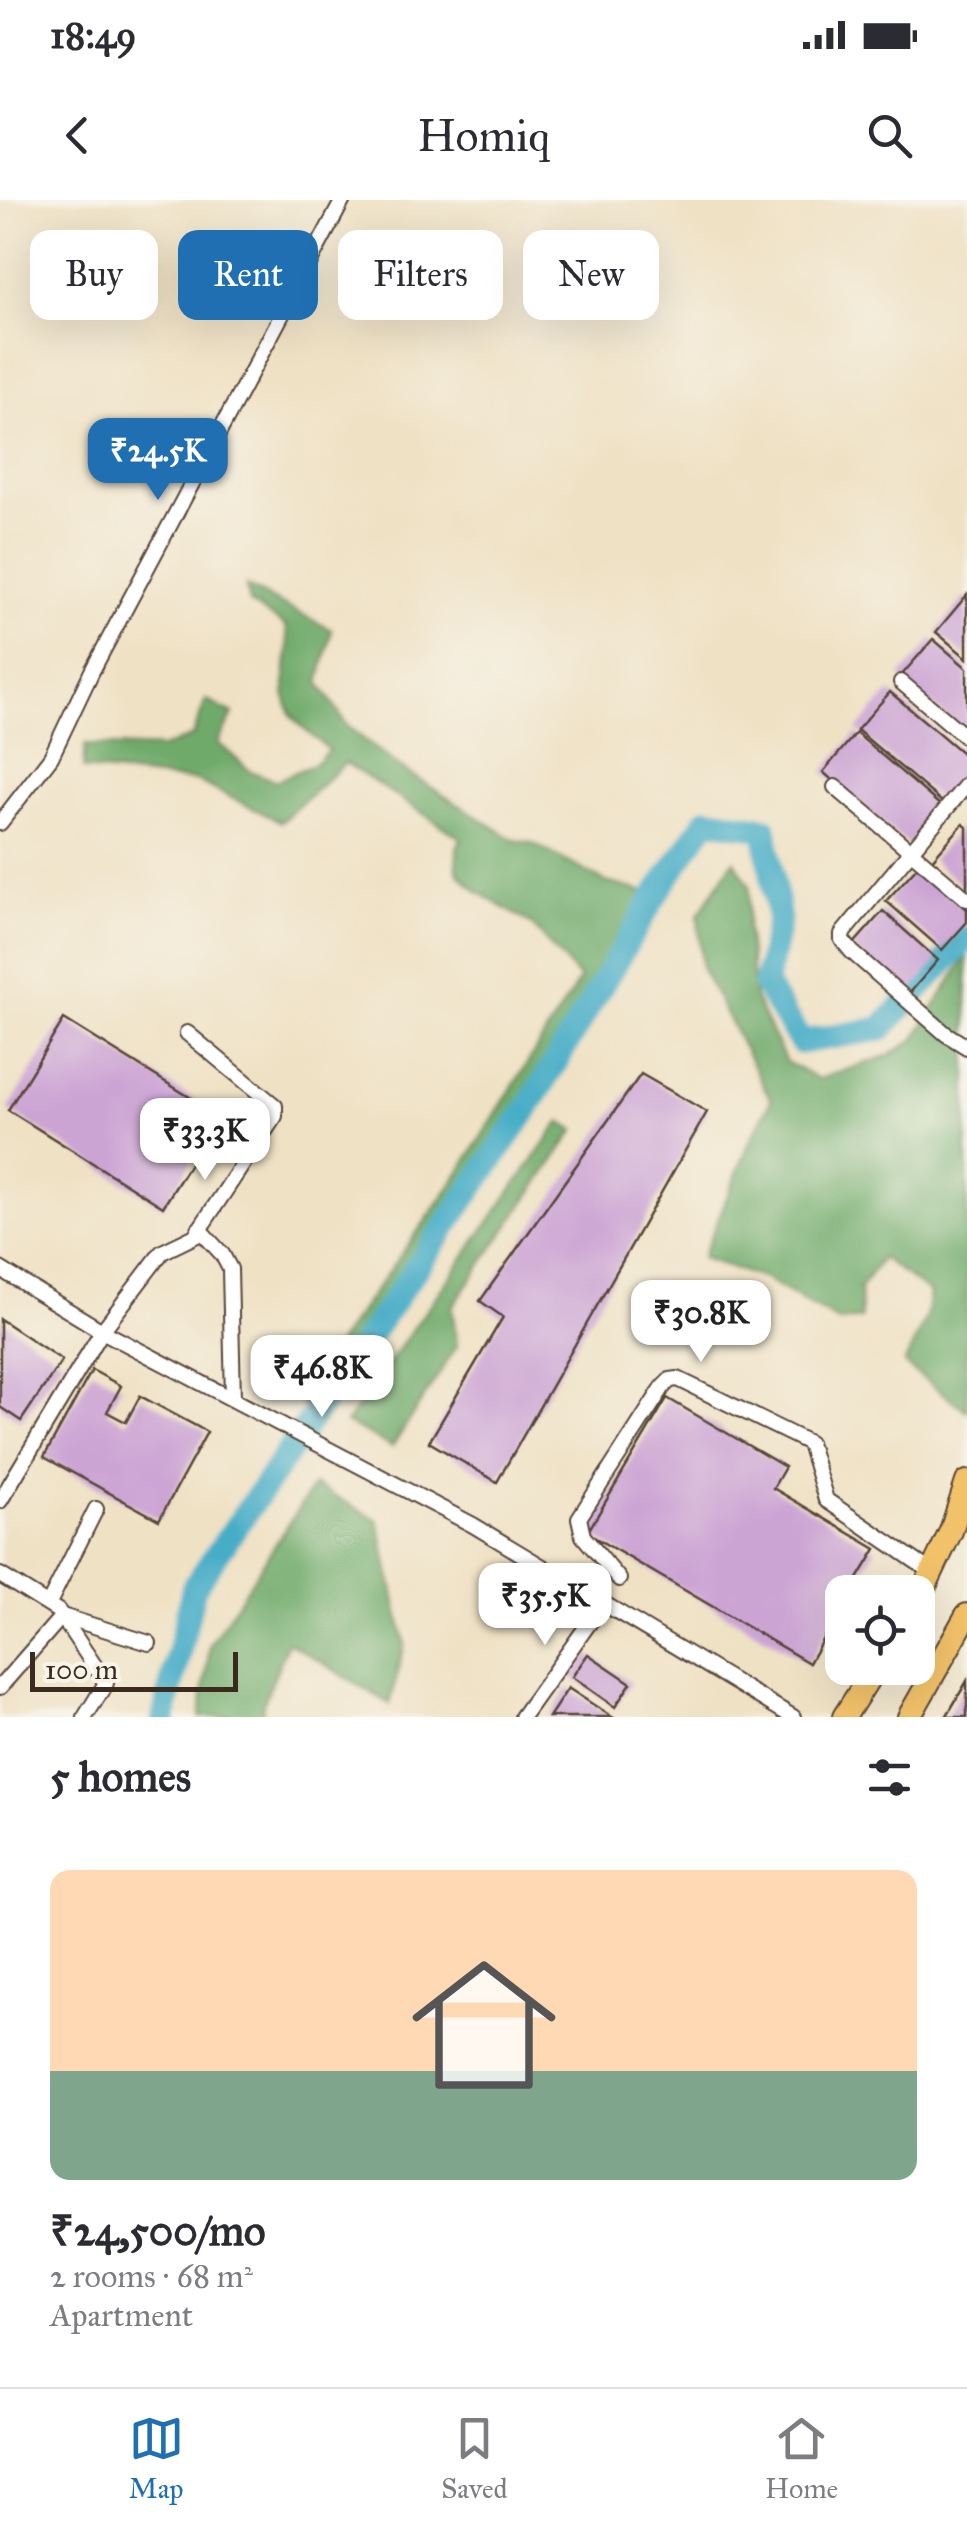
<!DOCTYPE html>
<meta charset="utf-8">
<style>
:root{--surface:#fff;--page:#f2f2f3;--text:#2b2b33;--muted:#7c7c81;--line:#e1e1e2;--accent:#1f6fb2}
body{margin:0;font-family:"IM FELL Great Primer",serif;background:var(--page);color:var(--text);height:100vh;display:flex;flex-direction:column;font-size:38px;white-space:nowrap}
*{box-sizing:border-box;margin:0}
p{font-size:32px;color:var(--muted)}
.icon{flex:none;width:55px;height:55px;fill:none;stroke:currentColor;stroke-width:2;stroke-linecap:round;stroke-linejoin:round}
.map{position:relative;height:1517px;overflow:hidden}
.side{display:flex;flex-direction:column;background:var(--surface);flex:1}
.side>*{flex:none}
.banner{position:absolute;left:30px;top:30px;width:908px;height:90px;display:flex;gap:20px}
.buttons{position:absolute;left:825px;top:1375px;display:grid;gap:20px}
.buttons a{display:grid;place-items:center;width:110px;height:110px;border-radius:20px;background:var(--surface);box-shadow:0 10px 40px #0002;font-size:50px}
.scale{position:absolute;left:30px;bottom:25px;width:208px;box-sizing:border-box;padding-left:10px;border:5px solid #3b2a1e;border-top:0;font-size:28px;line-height:35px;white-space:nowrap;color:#3b2a1e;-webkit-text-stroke:8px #f7f3e8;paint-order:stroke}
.price{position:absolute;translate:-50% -85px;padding:0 22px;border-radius:20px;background:#fff;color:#222;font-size:32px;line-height:65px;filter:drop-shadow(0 2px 5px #0008)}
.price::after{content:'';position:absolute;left:50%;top:60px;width:30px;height:22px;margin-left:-15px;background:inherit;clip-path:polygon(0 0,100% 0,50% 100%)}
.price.selected{background:var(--accent);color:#fff}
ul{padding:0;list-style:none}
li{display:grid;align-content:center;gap:20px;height:530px;padding:0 50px}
li span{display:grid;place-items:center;height:310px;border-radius:20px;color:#555}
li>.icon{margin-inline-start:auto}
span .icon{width:180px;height:180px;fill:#fffc;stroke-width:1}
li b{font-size:42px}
h2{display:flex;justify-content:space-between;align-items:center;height:120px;padding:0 50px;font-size:42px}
.chip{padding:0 35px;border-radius:20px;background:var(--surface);box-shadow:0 10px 40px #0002;font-size:35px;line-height:90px}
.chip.selected{background:var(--accent);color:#fff}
.status{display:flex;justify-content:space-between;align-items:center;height:70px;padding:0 50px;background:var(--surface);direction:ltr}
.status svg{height:28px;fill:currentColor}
header{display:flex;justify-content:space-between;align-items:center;height:130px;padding:0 50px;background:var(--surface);font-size:45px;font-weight:600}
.tab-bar{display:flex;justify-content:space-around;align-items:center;height:140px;border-top:2px solid var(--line);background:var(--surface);font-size:28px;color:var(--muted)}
.tab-bar a{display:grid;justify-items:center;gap:5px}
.tab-bar .selected{color:var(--accent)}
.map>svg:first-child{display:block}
.forest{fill:#6faa6a;stroke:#556a44;stroke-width:2.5}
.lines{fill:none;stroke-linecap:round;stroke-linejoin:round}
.river{stroke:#47adc7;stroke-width:25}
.building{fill:#cca4d4}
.minor-casing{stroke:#564537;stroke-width:18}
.trunk-casing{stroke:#564537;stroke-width:26}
.minor{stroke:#fff;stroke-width:14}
.trunk{stroke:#f2c26a;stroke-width:22}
</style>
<div class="status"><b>18:49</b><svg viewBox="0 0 49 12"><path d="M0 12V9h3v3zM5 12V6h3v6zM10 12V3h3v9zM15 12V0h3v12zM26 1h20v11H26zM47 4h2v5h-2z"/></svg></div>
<header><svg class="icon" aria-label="back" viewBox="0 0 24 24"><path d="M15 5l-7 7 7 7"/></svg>Homiq<svg class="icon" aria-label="search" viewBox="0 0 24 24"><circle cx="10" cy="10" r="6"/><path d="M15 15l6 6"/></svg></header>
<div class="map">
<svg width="967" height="1517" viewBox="0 0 967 1517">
<rect width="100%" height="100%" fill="#f7f3e8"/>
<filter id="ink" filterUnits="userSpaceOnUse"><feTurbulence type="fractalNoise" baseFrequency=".01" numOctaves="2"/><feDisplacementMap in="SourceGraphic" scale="20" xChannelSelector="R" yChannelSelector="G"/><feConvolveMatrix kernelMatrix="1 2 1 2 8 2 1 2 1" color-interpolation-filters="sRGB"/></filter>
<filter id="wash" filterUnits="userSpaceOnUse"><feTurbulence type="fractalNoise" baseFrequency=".0048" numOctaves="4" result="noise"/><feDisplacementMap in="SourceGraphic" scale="40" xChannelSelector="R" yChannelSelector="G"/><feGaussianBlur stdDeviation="2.25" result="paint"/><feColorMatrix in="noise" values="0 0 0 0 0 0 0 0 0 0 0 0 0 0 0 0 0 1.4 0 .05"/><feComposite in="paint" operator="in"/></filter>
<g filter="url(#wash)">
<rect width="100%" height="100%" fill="#efe1c4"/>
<g class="forest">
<path d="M246 386 332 430 319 483 348 527 401 568 514 640 532 643 606 682 645 692 604 766 496 944 306 1207 296 1200 452 984 580 779 531 724 478 692 457 672V648L461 638 345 563 281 622 197 581 83 569 85 545 162 548 193 536 206 500 233 514 218 543 250 571 276 581 316 563 329 550C320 541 308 534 299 524 272 497 294 459 286 426L249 403Z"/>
<path d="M734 660 750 686 747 727 755 798 786 862 819 879 888 856 914 840 967 755V1211L904 1164 926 1118 930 1093 882 1058 860 1088 861 1119 840 1122 765 1079 702 1058 751 939 771 900 702 769 698 715Z"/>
<path d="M561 921 575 930 452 1107 457 1146 392 1247 346 1223Z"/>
<path d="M314 1285 378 1320 405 1444 390 1504 288 1442 263 1504 262 1517H200L210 1445Z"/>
</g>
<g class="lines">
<path class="river" d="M164 1517 194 1387 528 908 655 696 707 619 765 629 779 719 765 785 801 842 881 829 967 738"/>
</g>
<g id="blocks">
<g class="building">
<path d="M967 395V458L936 432Z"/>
<path d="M933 439 967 468V535L900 477Z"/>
<path d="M890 492 967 557V574L943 603 857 530Z"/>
<path d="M856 533 941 606 908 645 823 572Z"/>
<path d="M963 624 967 627V691L932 660Z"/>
<path d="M918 666 967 709V722L942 750 886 701Z"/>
<path d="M883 711 938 760 907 796 851 747Z"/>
<path d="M64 819 220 916 163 1007 8 910Z"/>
<path d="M641 874 707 912 497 1282 429 1242 503 1117 480 1101Z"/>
<path d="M0 1119 62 1160 21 1221 0 1207Z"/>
<path d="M92 1170 121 1186 107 1212 126 1222 140 1196 207 1232 159 1320 44 1257Z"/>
<path d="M667 1198 785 1267 773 1288 876 1349 850 1392H842V1405L809 1463 587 1333Z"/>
<path d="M588 1454 631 1483 615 1507 572 1477Z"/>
<path d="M967 1481V1517H946L956 1500Z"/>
<path d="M568 1488 612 1517H549Z"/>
</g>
</g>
</g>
<g filter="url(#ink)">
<use href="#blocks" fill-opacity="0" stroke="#564537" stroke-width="2.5"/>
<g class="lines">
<defs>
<g id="minor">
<path d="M901 482 967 538"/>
<path d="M967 584 842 734V740L852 752 946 834 967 847"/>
<path d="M835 587 967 699"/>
<path d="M0 623 51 557 92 471 343 0"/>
<path d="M199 1029 222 1054 230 1069 233 1199"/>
<path d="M0 1069 102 1131 473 1325 793 1517"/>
<path d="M0 1301 102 1131 162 1052 195 1036 275 916V906L187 833"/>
<path d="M0 1375 58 1411 106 1483 85 1517"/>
<path d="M619 1379 583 1336 579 1318 663 1187 670 1180 678 1179 809 1243 826 1300 933 1373"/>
<path d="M49 1403 96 1309"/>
<path d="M0 1487 62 1416 149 1443"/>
<path d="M522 1517 602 1405"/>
</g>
<g id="trunk">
<path d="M918 1401 951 1331 967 1282"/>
<path d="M844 1517 875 1468"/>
<path d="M909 1517 967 1415"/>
</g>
</defs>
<use href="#minor" class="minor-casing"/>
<use href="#trunk" class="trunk-casing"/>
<use href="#minor" class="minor"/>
<use href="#trunk" class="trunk"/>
</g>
</g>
</svg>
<div class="buttons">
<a><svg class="icon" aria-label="locate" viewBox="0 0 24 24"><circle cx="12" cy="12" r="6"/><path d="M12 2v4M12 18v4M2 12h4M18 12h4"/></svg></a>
</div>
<div class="scale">100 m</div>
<b class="price selected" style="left:158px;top:303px">₹24.5K</b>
<b class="price" style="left:205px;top:983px">₹33.3K</b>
<b class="price" style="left:701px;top:1165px">₹30.8K</b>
<b class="price" style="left:322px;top:1220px">₹46.8K</b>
<b class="price" style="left:545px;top:1448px">₹35.5K</b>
<div class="banner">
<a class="chip">Buy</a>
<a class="chip selected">Rent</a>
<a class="chip">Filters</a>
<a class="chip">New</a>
</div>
</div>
<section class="side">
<h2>5 homes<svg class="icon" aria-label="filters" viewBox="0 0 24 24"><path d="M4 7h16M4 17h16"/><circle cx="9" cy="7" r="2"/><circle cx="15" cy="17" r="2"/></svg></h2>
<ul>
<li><span style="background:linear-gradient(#ffd9b3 65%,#7fa58c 0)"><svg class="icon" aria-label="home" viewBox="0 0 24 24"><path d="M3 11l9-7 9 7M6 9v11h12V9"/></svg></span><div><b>₹24,500/mo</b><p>2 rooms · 68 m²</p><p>Apartment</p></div></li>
</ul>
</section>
<nav class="tab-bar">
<a class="selected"><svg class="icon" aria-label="map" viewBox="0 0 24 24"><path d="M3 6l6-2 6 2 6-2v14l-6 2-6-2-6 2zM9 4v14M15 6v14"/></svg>Map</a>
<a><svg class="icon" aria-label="saved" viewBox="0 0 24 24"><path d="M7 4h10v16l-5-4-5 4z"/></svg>Saved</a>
<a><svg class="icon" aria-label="home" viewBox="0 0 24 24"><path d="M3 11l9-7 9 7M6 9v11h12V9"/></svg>Home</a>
</nav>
